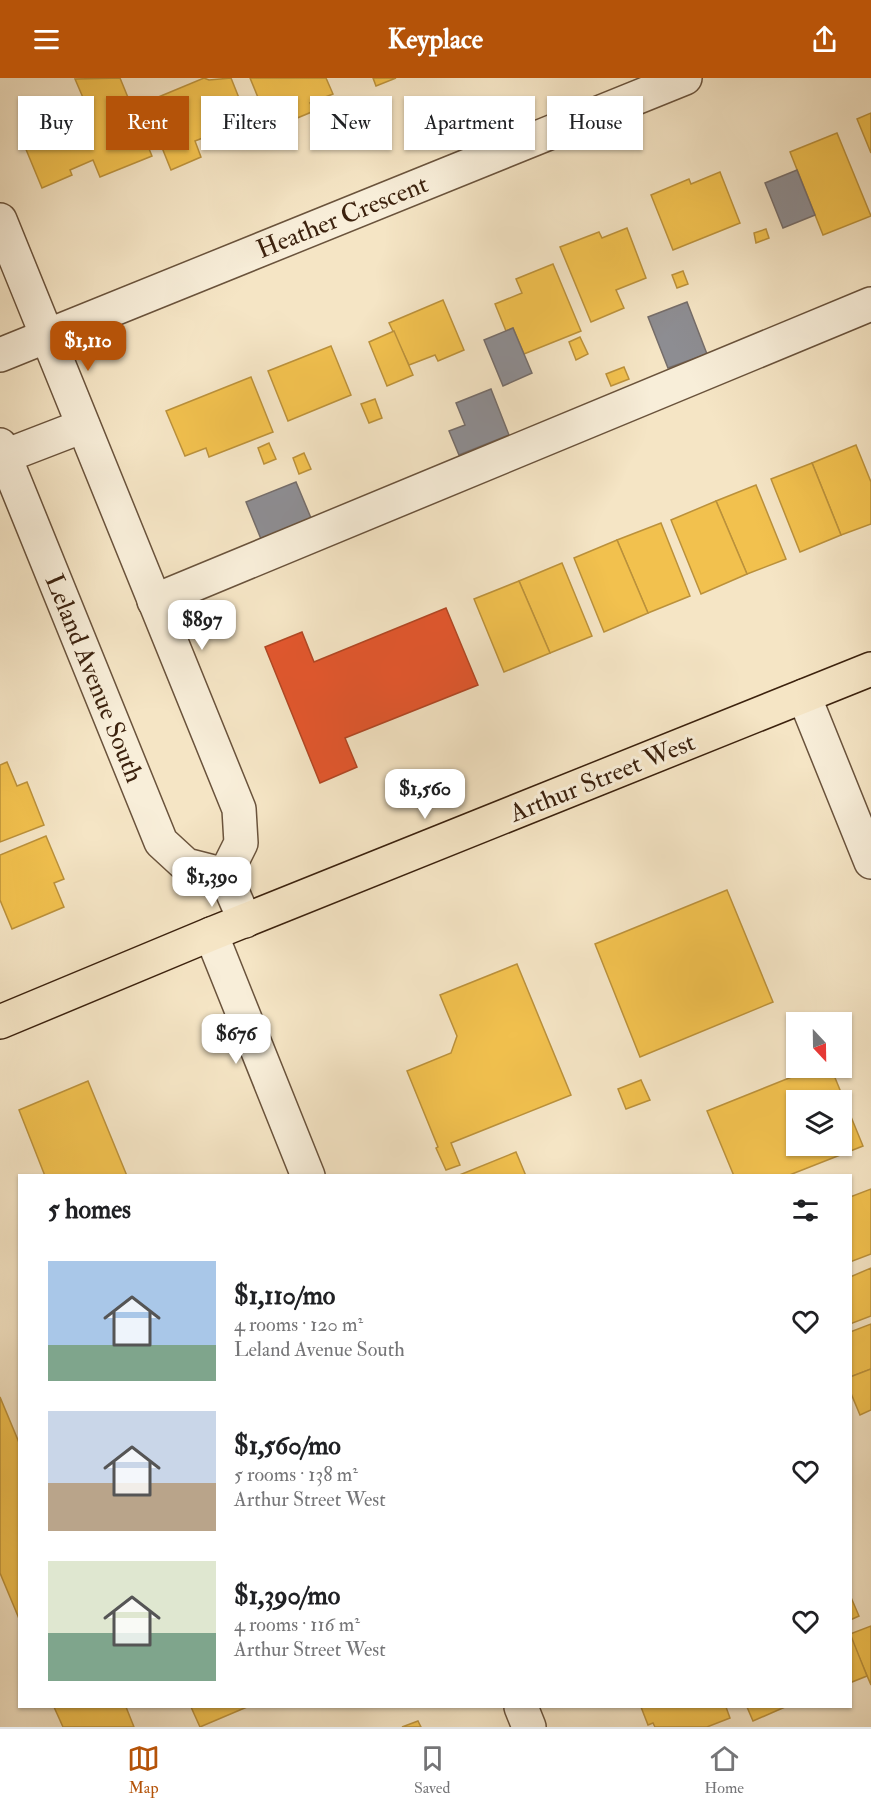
<!DOCTYPE html>
<meta charset="utf-8">
<style>
:root{--surface:#fff;--page:#f6f6f6;--text:#202124;--muted:#757577;--line:#e0e0e0;--accent:#b45309}
body{margin:0;font-family:"IM FELL Double Pica",serif;background:var(--page);color:var(--text);height:100vh;display:flex;flex-direction:column;font-size:22px;white-space:nowrap}
*{box-sizing:border-box;margin:0}
p{font-size:20px;color:var(--muted)}
.icon{flex:none;width:33px;height:33px;fill:none;stroke:currentColor;stroke-width:2;stroke-linecap:round;stroke-linejoin:round}
.map{position:relative;flex:1;overflow:hidden}
.sheet{position:absolute;left:18px;top:1096px;width:834px;height:534px;display:flex;flex-direction:column;background:var(--surface);border-radius:0px;box-shadow:0 2px 4px #0004}
.sheet>*{flex:none}
.banner{position:absolute;left:18px;top:18px;width:836px;height:54px;display:flex;gap:12px}
.needle{width:39px;rotate:158deg}
.controls{position:absolute;left:786px;top:934px;display:grid;gap:12px}
.controls a{display:grid;place-items:center;width:66px;height:66px;border-radius:0px;background:var(--surface);box-shadow:0 2px 4px #0004;font-size:30px}
.price{position:absolute;translate:-50% -51px;padding:0 14px;border-radius:12px;background:#fff;color:#222;font-size:20px;line-height:39px;filter:drop-shadow(0 2px 3px #0008)}
.price::after{content:'';position:absolute;left:50%;top:36px;width:18px;height:14px;margin-left:-9px;background:inherit;clip-path:polygon(0 0,100% 0,50% 100%)}
.price.active{background:var(--accent);color:#fff}
ul{padding:0;list-style:none}
li{display:flex;align-items:center;gap:18px;height:150px;padding:0 30px}
li span{display:grid;place-items:center;flex:none;width:168px;height:120px;border-radius:0px;color:#555}
li>.icon{margin-inline-start:auto}
span .icon{width:72px;height:72px;fill:#fffc;stroke-width:1}
li b{font-size:26px}
h2{display:flex;justify-content:space-between;align-items:center;height:72px;padding:0 30px;font-size:26px}
.chip{padding:0 21px;border-radius:0px;background:var(--surface);box-shadow:0 2px 4px #0004;font-size:21px;line-height:54px}
.chip.active{background:var(--accent);color:#fff}
header{display:flex;justify-content:space-between;align-items:center;height:78px;padding:0 30px;background:var(--accent);color:#fff;font-size:27px;font-weight:700}
.tab-bar{display:flex;justify-content:space-around;align-items:center;height:84px;border-top:2px solid var(--line);background:var(--surface);font-size:16px;color:var(--muted)}
.tab-bar a{display:grid;justify-items:center;gap:3px}
.tab-bar .active{color:var(--accent)}
.map>svg:first-child{display:block}
.homes{fill:#f2c14e;stroke:#bb913b;stroke-width:1.5;fill-rule:evenodd}
.shops{fill:#e4572e;stroke:#b24724;stroke-width:1.5}
.industry{fill:#8d8d92;stroke:#756d6a;stroke-width:1.5}
.lines{fill:none;stroke-linecap:round;stroke-linejoin:round}
.minor-casing{stroke:#6a533c;stroke-width:36}
.major-casing{stroke:#3c220e;stroke-width:36}
.minor{stroke:#f8eed9;stroke-width:33}
.major{stroke:#f5e5c5;stroke-width:33}
.labels{text-anchor:middle;stroke-width:6;stroke-linejoin:round;paint-order:stroke}
.street-label{font-size:26px;fill:#3c220e;stroke:#f8eed9}
</style>
<header><svg class="icon" aria-label="menu" viewBox="0 0 24 24"><path d="M4 6h16M4 12h16M4 18h16"/></svg>Keyplace<svg class="icon" aria-label="share" viewBox="0 0 24 24"><path d="M12 15V3M7 8l5-5 5 5M5 13v7h14v-7"/></svg></header>
<div class="map">
<svg width="871" height="1649" viewBox="0 0 871 1649">
<rect width="100%" height="100%" fill="#f5e5c5"/>
<filter id="stains"><feTurbulence type="fractalNoise" baseFrequency=".00333" numOctaves="4"/><feColorMatrix values="0 0 0 0 .2 0 0 0 0 .09 0 0 0 0 .02 0 0 0 .5 -.17"/></filter>
<radialGradient id="worn" r=".72"><stop offset=".6" stop-color="#630" stop-opacity="0"/><stop offset="1" stop-color="#630" stop-opacity=".3"/></radialGradient>
<g class="homes">
<path d="M120 0 152 78 100 99 93 82 70 92 72 97 42 110 20 57 87 29 75 1Z"/>
<path d="M204 0 209 2 231 0 247 40 228 47 229 50 195 63 201 79 171 92 144 25Z"/>
<path d="M250 0H326L333 16 310 25 314 33 271 51Z"/>
<path d="M373 0H396L376 8Z"/>
<path d="M871 35V75L857 41Z"/>
<path d="M837 55 871 138 823 157 790 74Z"/>
<path d="M720 94 740 145 673 172 651 117 689 101 691 106Z"/>
<path d="M627 150 646 200 616 212 624 230 591 244 560 169 599 154 602 160Z"/>
<path d="M766 151 769 160 756 165 754 155Z"/>
<path d="M553 186 581 253 524 276 513 250 506 253 495 226 522 215 516 201Z"/>
<path d="M683 193 688 206 677 210 672 197Z"/>
<path d="M443 222 464 272 438 283 435 277 409 287 389 245Z"/>
<path d="M394 253 413 297 387 308 369 264Z"/>
<path d="M580 259 588 276 576 282 569 264Z"/>
<path d="M331 268 351 317 288 343 268 293Z"/>
<path d="M624 289 629 301 611 308 606 296Z"/>
<path d="M251 299 273 354 209 379 206 370 185 378 166 333Z"/>
<path d="M375 321 382 340 369 345 361 326Z"/>
<path d="M269 365 276 381 264 386 258 370Z"/>
<path d="M856 367 871 404V446L841 457 812 385Z"/>
<path d="M304 375 311 391 299 396 293 380Z"/>
<path d="M812 385 841 457 800 474 771 401Z"/>
<path d="M756 407 786 481 747 496 716 423Z"/>
<path d="M716 423 747 496 701 516 671 442Z"/>
<path d="M661 445 690 518 648 535 617 462Z"/>
<path d="M617 462 648 535 604 554 574 480Z"/>
<path d="M562 485 592 558 550 575 519 503Z"/>
<path d="M519 503 550 575 504 594 474 521Z"/>
<path d="M7 684 17 708 27 704 44 747 0 764V687Z"/>
<path d="M46 758 64 801 54 805 64 829 12 851 0 822V777Z"/>
<path d="M727 812 773 924 640 979 595 866Z"/>
<path d="M517 886 571 1017 451 1065 460 1087 446 1092 436 1070 438 1069 407 993 451 975 457 958 440 917Z"/>
<path d="M814 990H831L863 1068 787 1098H734L707 1033ZM796 1023H842V1068H796Z"/>
<path d="M641 1002 650 1022 626 1031 618 1011Z"/>
<path d="M88 1003 127 1098H45L19 1032Z"/>
<path d="M516 1074 526 1098H457Z"/>
<path d="M871 1111V1176L850 1184V1119Z"/>
<path d="M871 1190V1238L850 1246V1199Z"/>
<path d="M871 1246V1291L850 1299V1254Z"/>
<path d="M871 1291V1332L860 1337 850 1313V1299Z"/>
<path d="M0 1319 20 1367V1543L0 1495Z"/>
<path d="M850 1517 859 1538 850 1542Z"/>
<path d="M871 1548V1607L850 1558V1556Z"/>
<path d="M851 1558 867 1598 852 1604 850 1601Z"/>
<path d="M54 1629H126L134 1649H63Z"/>
<path d="M191 1629H247L200 1649Z"/>
<path d="M641 1629H726L730 1640 707 1649H655L653 1645 648 1647Z"/>
<path d="M747 1629H785L753 1643Z"/>
<path d="M418 1643 421 1649H402Z"/>
</g>
<path class="shops" d="M446 530 478 607 345 660 357 689 320 705 265 569 302 554 314 584Z"/>
<g class="industry">
<path d="M797 92 815 137 783 150 765 105Z"/>
<path d="M687 224 707 276 668 290 648 239Z"/>
<path d="M513 250 532 295 503 308 484 262Z"/>
<path d="M491 311 509 357 459 377 449 353 465 347 456 325Z"/>
<path d="M296 404 311 440 261 461 246 424Z"/>
</g>
<g class="lines">
<defs>
<g id="minor">
<path d="M0 142 239 731 241 765 225 797"/>
<path d="M0 277 685 0"/>
<path d="M0 367 161 764 186 787 225 797"/>
<path d="M0 380 83 348"/>
<path d="M154 523 871 226"/>
<path d="M804 618 871 784"/>
<path d="M225 797 245 843"/>
<path d="M211 856 308 1098"/>
<path d="M521 1629 529 1649"/>
</g>
<path id="major" d="M0 944 211 856 871 591"/>
</defs>
<use href="#minor" class="minor-casing"/>
<use href="#major" class="major-casing"/>
<use href="#minor" class="minor"/>
<use href="#major" class="major"/>
</g>
<g class="labels">
<g class="street-label">
<text transform="translate(342 138) rotate(-22)" y="9">Heather Crescent</text>
<text transform="translate(95 600) rotate(68)" y="9">Leland Avenue South</text>
<text transform="translate(602 699) rotate(-22)" y="9">Arthur Street West</text>
</g>
</g>
<rect width="100%" height="100%" filter="url(#stains)"/>
<rect width="100%" height="100%" fill="url(#worn)"/>
</svg>
<div class="controls">
<a><svg class="needle" viewBox="-14 -14 28 28"><path d="M0-13l5 13h-10z" fill="#e53935"/><path d="M0 13l5-13h-10z" fill="#757577"/></svg></a>
<a><svg class="icon" aria-label="layers" viewBox="0 0 24 24"><path d="M12 4l9 5-9 5-9-5zM3 14l9 5 9-5"/></svg></a>
</div>
<b class="price active" style="left:88px;top:294px">$1,110</b>
<b class="price" style="left:202px;top:573px">$897</b>
<b class="price" style="left:425px;top:742px">$1,560</b>
<b class="price" style="left:212px;top:830px">$1,390</b>
<b class="price" style="left:236px;top:987px">$676</b>
<div class="banner">
<a class="chip">Buy</a>
<a class="chip active">Rent</a>
<a class="chip">Filters</a>
<a class="chip">New</a>
<a class="chip">Apartment</a>
<a class="chip">House</a>
</div>
<section class="sheet">
<h2>5 homes<svg class="icon" aria-label="filters" viewBox="0 0 24 24"><path d="M4 7h16M4 17h16"/><circle cx="9" cy="7" r="2"/><circle cx="15" cy="17" r="2"/></svg></h2>
<ul>
<li><span style="background:linear-gradient(#a9c7e8 70%,#7fa58c 0)"><svg class="icon" aria-label="home" viewBox="0 0 24 24"><path d="M3 11l9-7 9 7M6 9v11h12V9"/></svg></span><div><b>$1,110/mo</b><p>4 rooms · 120 m²</p><p>Leland Avenue South</p></div><svg class="icon" aria-label="heart" viewBox="0 0 24 24"><path d="M12 20l-8-8c-3-5 5-10 8-4 3-6 11-1 8 4z"/></svg></li>
<li><span style="background:linear-gradient(#c9d6e8 60%,#b9a48a 0)"><svg class="icon" aria-label="home" viewBox="0 0 24 24"><path d="M3 11l9-7 9 7M6 9v11h12V9"/></svg></span><div><b>$1,560/mo</b><p>5 rooms · 138 m²</p><p>Arthur Street West</p></div><svg class="icon" aria-label="heart" viewBox="0 0 24 24"><path d="M12 20l-8-8c-3-5 5-10 8-4 3-6 11-1 8 4z"/></svg></li>
<li><span style="background:linear-gradient(#dfe7d0 60%,#7fa58c 0)"><svg class="icon" aria-label="home" viewBox="0 0 24 24"><path d="M3 11l9-7 9 7M6 9v11h12V9"/></svg></span><div><b>$1,390/mo</b><p>4 rooms · 116 m²</p><p>Arthur Street West</p></div><svg class="icon" aria-label="heart" viewBox="0 0 24 24"><path d="M12 20l-8-8c-3-5 5-10 8-4 3-6 11-1 8 4z"/></svg></li>
</ul>
</section>
</div>
<nav class="tab-bar">
<a class="active"><svg class="icon" aria-label="map" viewBox="0 0 24 24"><path d="M3 6l6-2 6 2 6-2v14l-6 2-6-2-6 2zM9 4v14M15 6v14"/></svg>Map</a>
<a><svg class="icon" aria-label="saved" viewBox="0 0 24 24"><path d="M7 4h10v16l-5-4-5 4z"/></svg>Saved</a>
<a><svg class="icon" aria-label="home" viewBox="0 0 24 24"><path d="M3 11l9-7 9 7M6 9v11h12V9"/></svg>Home</a>
</nav>
